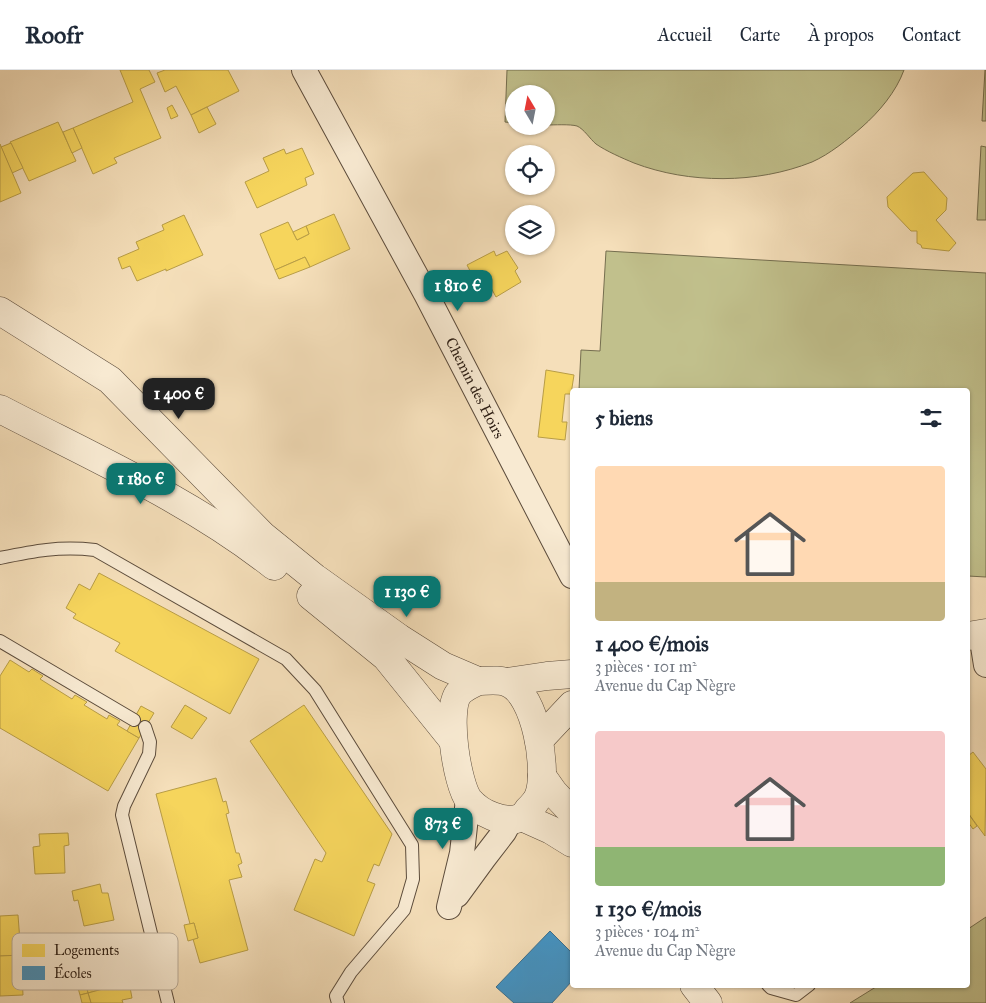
<!DOCTYPE html>
<html lang="fr">
<meta charset="utf-8">
<style>
:root{--surface:#fff;--page:#f6f6f7;--text:#1f2937;--muted:#747a83;--line:#e0e1e3;--accent:#0f766e}
body{margin:0;font-family:"IM FELL Great Primer",serif;background:var(--page);color:var(--text);height:100vh;display:flex;flex-direction:column;font-size:19px;white-space:nowrap}
*{box-sizing:border-box;margin:0}
p{font-size:16px;color:var(--muted)}
.icon{flex:none;width:28px;height:28px;fill:none;stroke:currentColor;stroke-width:2;stroke-linecap:round;stroke-linejoin:round}
.map{position:relative;flex:1;overflow:hidden}
.sheet{position:absolute;left:570px;top:318px;width:400px;height:600px;display:flex;flex-direction:column;background:var(--surface);border-radius:5px;box-shadow:0 1px 4px #0004}
.sheet>*{flex:none}
.needle{width:32px;rotate:350deg}
.tools{position:absolute;left:505px;top:15px;display:grid;gap:10px}
.tools a{display:grid;place-items:center;width:50px;height:50px;border-radius:50%;background:var(--surface);box-shadow:0 1px 4px #0004;font-size:25px}
.price{position:absolute;translate:-50% -42px;padding:0 11px;border-radius:10px;background:var(--accent);color:#fff;font-size:16px;line-height:32px;filter:drop-shadow(0 1px 2px #0008)}
.price::after{content:'';position:absolute;left:50%;top:30px;width:15px;height:11px;margin-left:-8px;background:inherit;clip-path:polygon(0 0,100% 0,50% 100%)}
.price.selected{background:#222;color:#fff}
ul{padding:0;list-style:none}
li{display:grid;align-content:center;gap:10px;height:265px;padding:0 25px}
li span{display:grid;place-items:center;height:155px;border-radius:5px;color:#555}
li>.icon{margin-inline-start:auto}
span .icon{width:90px;height:90px;fill:#fffc;stroke-width:1}
li b{font-size:21px}
h2{display:flex;justify-content:space-between;align-items:center;height:60px;padding:0 25px;font-size:21px}
header{display:flex;align-items:center;gap:30px;box-sizing:border-box;height:70px;padding:0 25px;background:var(--surface);border-bottom:1px solid var(--line)}
header strong{font-size:24px}
nav{display:flex;gap:28px;margin-inline-start:auto;font-size:18px}
.map>svg:first-child{display:block}
.green{fill:#c1c08c;stroke:#756e4f}
.homes{fill:#f6d55c;stroke:#b89d46}
.schools{fill:#4393c3;stroke:#3b6f8e}
.lines{fill:none;stroke-linecap:round;stroke-linejoin:round}
.service-casing{stroke:#5c4c3c;stroke-width:14}
.minor-casing{stroke:#5c4c3c;stroke-width:26}
.tertiary-casing{stroke:#5c4c3c;stroke-width:29}
.service{stroke:#f8ead2;stroke-width:12}
.minor{stroke:#f8ead2;stroke-width:24}
.tertiary{stroke:#f8ead2;stroke-width:28}
.labels{text-anchor:middle;stroke-width:5;stroke-linejoin:round;paint-order:stroke}
.street-label{font-size:15px;fill:#291b12;stroke:#f8ead2}
.key{fill:#f8ead2;stroke:#baac98;stroke-width:1}
.key-label{font-size:14px;fill:#291b12}
</style>
<header>
<strong>Roofr</strong>
<nav><a>Accueil</a><a>Carte</a><a>À propos</a><a>Contact</a></nav>
</header>
<div class="map">
<svg width="986" height="933" viewBox="0 0 986 933">
<rect width="100%" height="100%" fill="#f5dfba"/>
<filter id="stains"><feTurbulence type="fractalNoise" baseFrequency=".004" numOctaves="4"/><feColorMatrix values="0 0 0 0 .2 0 0 0 0 .09 0 0 0 0 .02 0 0 0 .5 -.17"/></filter>
<radialGradient id="worn" r=".72"><stop offset=".6" stop-color="#630" stop-opacity="0"/><stop offset="1" stop-color="#630" stop-opacity=".3"/></radialGradient>
<g class="green">
<path d="M507 0H904C896 22 879 42 862 57 847 70 830 84 812 92 757 114 689 114 634 93 622 88 606 81 596 74 590 69 584 59 577 56 570 54 554 55 546 55V24H514V53L505 52Z"/>
<path d="M985 0H986V51H982Z"/>
<path d="M981 76 986 77V150H977Z"/>
<path d="M606 181 986 203V507L968 506V320H579L581 280 600 281Z"/>
<path d="M986 847V933H850L879 915H968V859Z"/>
</g>
<g class="homes">
<path d="M120 0H149L155 12 140 19 161 68 114 88 117 93 93 104 73 58 133 32Z"/>
<path d="M165 0H228L239 21 191 45 176 16 165 22 157 3Z"/>
<path d="M172 35 178 46 171 49 167 38Z"/>
<path d="M207 37 216 54 199 63 191 45Z"/>
<path d="M58 52 76 91 29 111 10 72Z"/>
<path d="M73 58 82 78 72 83 63 62Z"/>
<path d="M11 73 23 98 12 103 1 77Z"/>
<path d="M0 74 21 123 0 132Z"/>
<path d="M302 78 314 104 305 108 307 115 257 138 245 112 269 101 263 88 284 79 286 84Z"/>
<path d="M924 102 947 128 946 140 936 150 956 173 949 181 922 178 921 175 917 173V161H911L888 137 887 127 913 103Z"/>
<path d="M334 144 350 179 310 197 305 187 275 200 260 164 288 152 297 170 309 164 306 156Z"/>
<path d="M184 145 203 185 166 201V199L137 211 130 196 122 199 118 188 139 179 136 172 164 160 162 155Z"/>
<path d="M306 156 309 164 297 170 293 162Z"/>
<path d="M494 181 496 186 507 181 518 198 515 201 521 212 496 227 489 214 480 220 467 195Z"/>
<path d="M305 187 310 197 279 209 275 200Z"/>
<path d="M546 300 574 305 571 324H565L562 352H567L565 370 538 367Z"/>
<path d="M99 503 259 589 230 644 115 581 120 573 73 548 76 544 66 538 79 514 90 520Z"/>
<path d="M10 590 29 602 32 599 43 606 40 609 72 629 75 625 87 632 84 635 107 649 109 645 120 651 117 655 139 668 108 721 0 658V606Z"/>
<path d="M185 635 207 648 192 669 171 657Z"/>
<path d="M304 635 392 764 379 796 374 794 367 811 375 814 354 866 294 840 315 789 322 792 326 783 250 671Z"/>
<path d="M141 636 154 643 139 668 127 661Z"/>
<path d="M973 682 986 699 985 766 968 743V686Z"/>
<path d="M216 708 223 732 226 731 229 743 226 744 236 783H239L242 793 238 795 242 807 229 810 248 880 200 893 193 869 198 868 194 853 190 854 156 724Z"/>
<path d="M968 743 977 756 973 759 968 752Z"/>
<path d="M68 763 69 775 64 776 65 803 35 804 33 777 40 776 39 764Z"/>
<path d="M100 814 102 823H108L114 850 84 856 78 830 74 831 72 821Z"/>
<path d="M18 845 21 885 0 886V846Z"/>
<path d="M194 853 198 868 188 871 184 855Z"/>
<path d="M111 884 114 902 126 900 129 912 88 923 80 893Z"/>
<path d="M21 885 23 925 0 926V886Z"/>
<path d="M84 908 88 923 80 925 76 911Z"/>
<path d="M129 912 132 928 122 930 123 933H91L88 923Z"/>
<path d="M88 923 91 933H82L80 925Z"/>
</g>
<path class="schools" d="M550 861 572 883V911L552 933H514L496 917Z"/>
<g class="lines">
<defs>
<g id="service">
<path d="M0 488C34 481 59 476 95 480L286 589 315 620 412 775 413 809 404 840 351 902 336 926 338 933"/>
<path d="M0 571 134 650"/>
<path d="M145 657 150 672 149 684 124 736 122 745 168 933"/>
<path d="M768 915 771 918 796 925 809 915"/>
</g>
<g id="minor">
<path d="M304 0 426 224 572 506"/>
<path d="M981 564 986 595"/>
<path d="M457 825 484 788 504 762 511 749"/>
<path d="M449 837 462 783 468 729"/>
</g>
<g id="tertiary">
<path d="M0 241 110 310 262 465 315 508 399 568 443 596 478 611"/>
<path d="M0 339C92 387 192 431 274 496"/>
<path d="M311 526 386 587 452 669"/>
<path d="M968 566 986 563"/>
<path d="M478 611C487 611 500 609 508 613 536 624 548 700 539 725 537 731 533 735 528 740 526 743 523 747 520 748 503 754 480 743 469 730 457 715 445 639 459 623 463 618 472 614 478 611Z"/>
<path d="M508 612 547 606 572 604"/>
<path d="M539 670 572 635"/>
<path d="M542 706 554 723 572 742"/>
<path d="M522 747 551 760 572 773"/>
<path d="M694 915 708 933"/>
</g>
</defs>
<use href="#service" class="service-casing"/>
<use href="#minor" class="minor-casing"/>
<use href="#tertiary" class="tertiary-casing"/>
<use href="#service" class="service"/>
<use href="#minor" class="minor"/>
<use href="#tertiary" class="tertiary"/>
</g>
<g class="labels">
<g class="street-label">
<text transform="translate(475 318) rotate(63)" y="5">Chemin des Hoirs</text>
</g>
</g>
<rect x="12" y="863" width="166" height="57" rx="8" class="key"/>
<rect x="22" y="874" width="23" height="13" fill="#f6d55c"/>
<rect x="22" y="896" width="23" height="14" fill="#4393c3"/>
<g class="key-label">
<text x="54" y="885">Logements</text>
<text x="54" y="908">Écoles</text>
</g>
<rect width="100%" height="100%" filter="url(#stains)"/>
<rect width="100%" height="100%" fill="url(#worn)"/>
</svg>
<div class="tools">
<a><svg class="needle" viewBox="-14 -14 28 28"><path d="M0-13l5 13h-10z" fill="#e53935"/><path d="M0 13l5-13h-10z" fill="#747a83"/></svg></a>
<a><svg class="icon" aria-label="locate" viewBox="0 0 24 24"><circle cx="12" cy="12" r="6"/><path d="M12 2v4M12 18v4M2 12h4M18 12h4"/></svg></a>
<a><svg class="icon" aria-label="layers" viewBox="0 0 24 24"><path d="M12 4l9 5-9 5-9-5zM3 14l9 5 9-5"/></svg></a>
</div>
<b class="price" style="left:458px;top:242px">1 810 €</b>
<b class="price selected" style="left:179px;top:350px">1 400 €</b>
<b class="price" style="left:141px;top:435px">1 180 €</b>
<b class="price" style="left:407px;top:548px">1 130 €</b>
<b class="price" style="left:443px;top:780px">873 €</b>
<section class="sheet">
<h2>5 biens<svg class="icon" aria-label="filters" viewBox="0 0 24 24"><path d="M4 7h16M4 17h16"/><circle cx="9" cy="7" r="2"/><circle cx="15" cy="17" r="2"/></svg></h2>
<ul>
<li><span style="background:linear-gradient(#ffd9b3 75%,#c2b280 0)"><svg class="icon" aria-label="home" viewBox="0 0 24 24"><path d="M3 11l9-7 9 7M6 9v11h12V9"/></svg></span><div><b>1 400 €/mois</b><p>3 pièces · 101 m²</p><p>Avenue du Cap Nègre</p></div></li>
<li><span style="background:linear-gradient(#f6c9c9 75%,#8fb573 0)"><svg class="icon" aria-label="home" viewBox="0 0 24 24"><path d="M3 11l9-7 9 7M6 9v11h12V9"/></svg></span><div><b>1 130 €/mois</b><p>3 pièces · 104 m²</p><p>Avenue du Cap Nègre</p></div></li>
</ul>
</section>
</div>
